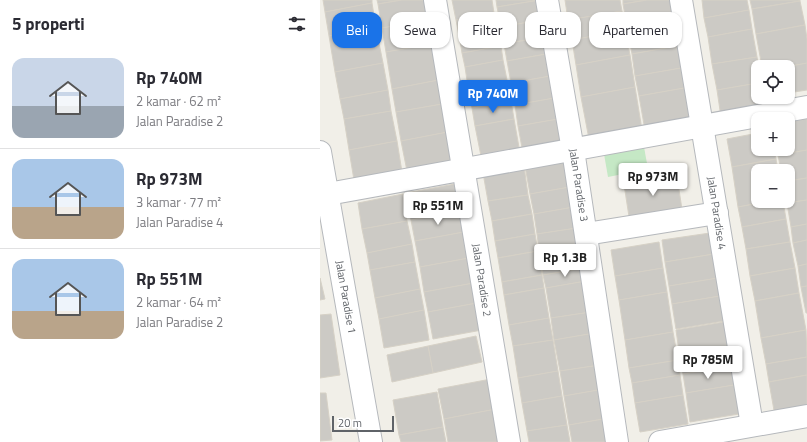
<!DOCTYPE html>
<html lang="id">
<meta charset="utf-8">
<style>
:root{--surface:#fff;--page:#f2f2f3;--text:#2b2b33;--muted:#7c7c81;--line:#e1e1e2;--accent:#1a73e8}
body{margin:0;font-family:"Titillium Web",sans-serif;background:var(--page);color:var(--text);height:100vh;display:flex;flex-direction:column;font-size:15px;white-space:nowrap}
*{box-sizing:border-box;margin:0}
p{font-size:13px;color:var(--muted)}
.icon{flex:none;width:22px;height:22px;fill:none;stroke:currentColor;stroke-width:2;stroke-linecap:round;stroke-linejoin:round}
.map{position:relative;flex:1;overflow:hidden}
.panel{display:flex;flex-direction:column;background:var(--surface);width:320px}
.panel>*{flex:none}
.hud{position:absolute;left:12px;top:12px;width:380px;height:36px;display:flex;gap:8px}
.buttons{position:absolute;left:431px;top:60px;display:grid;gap:8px}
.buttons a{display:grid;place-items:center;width:44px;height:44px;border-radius:8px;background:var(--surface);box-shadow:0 1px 3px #0004;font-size:20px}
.scale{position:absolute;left:12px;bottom:10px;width:62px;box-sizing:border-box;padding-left:4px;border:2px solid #5f6368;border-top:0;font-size:11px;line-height:14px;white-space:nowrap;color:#5f6368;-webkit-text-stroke:3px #fff;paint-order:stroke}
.price{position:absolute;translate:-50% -34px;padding:0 9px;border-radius:4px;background:#fff;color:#222;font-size:13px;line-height:26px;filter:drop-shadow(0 1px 2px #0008)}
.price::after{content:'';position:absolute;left:50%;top:24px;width:12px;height:9px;margin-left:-6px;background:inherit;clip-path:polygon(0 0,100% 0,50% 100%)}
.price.current{background:var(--accent);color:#fff}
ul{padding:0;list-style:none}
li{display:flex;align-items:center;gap:12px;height:100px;padding:0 12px}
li+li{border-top:1px solid var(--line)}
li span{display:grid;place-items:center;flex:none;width:112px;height:80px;border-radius:12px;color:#555}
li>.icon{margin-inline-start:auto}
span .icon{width:48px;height:48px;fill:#fffc;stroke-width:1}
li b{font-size:17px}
h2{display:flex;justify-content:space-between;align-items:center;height:48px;padding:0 12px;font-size:17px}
.chip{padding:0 14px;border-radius:12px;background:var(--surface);box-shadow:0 1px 3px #0004;font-size:14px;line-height:36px}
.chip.current{background:var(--accent);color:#fff}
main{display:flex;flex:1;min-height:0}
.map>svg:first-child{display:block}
.green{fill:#c5e8c5}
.building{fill:#cccac5;stroke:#d6d1c6}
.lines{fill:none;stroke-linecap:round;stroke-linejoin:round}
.minor-casing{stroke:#b5b8bc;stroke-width:24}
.minor{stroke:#fff;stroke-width:22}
.labels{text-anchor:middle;stroke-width:3.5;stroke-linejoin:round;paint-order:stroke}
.street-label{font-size:11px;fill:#5f6368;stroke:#fff}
</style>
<main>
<section class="panel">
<h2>5 properti<svg class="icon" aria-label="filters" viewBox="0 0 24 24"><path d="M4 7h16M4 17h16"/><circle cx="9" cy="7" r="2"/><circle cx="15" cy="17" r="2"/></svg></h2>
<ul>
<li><span style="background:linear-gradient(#c9d6e8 60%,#9aa5b1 0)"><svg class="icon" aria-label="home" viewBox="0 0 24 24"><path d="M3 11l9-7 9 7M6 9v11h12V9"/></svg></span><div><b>Rp 740M</b><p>2 kamar · 62 m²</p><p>Jalan Paradise 2</p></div></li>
<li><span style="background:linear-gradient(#a9c7e8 60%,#b9a48a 0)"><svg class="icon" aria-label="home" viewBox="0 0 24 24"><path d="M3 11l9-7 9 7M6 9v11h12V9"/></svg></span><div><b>Rp 973M</b><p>3 kamar · 77 m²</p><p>Jalan Paradise 4</p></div></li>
<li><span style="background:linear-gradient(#a9c7e8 65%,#b9a48a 0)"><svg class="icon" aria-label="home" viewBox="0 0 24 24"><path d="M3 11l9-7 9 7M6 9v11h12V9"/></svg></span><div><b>Rp 551M</b><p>2 kamar · 64 m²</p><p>Jalan Paradise 2</p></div></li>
</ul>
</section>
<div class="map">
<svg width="487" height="442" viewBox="0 0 487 442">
<rect width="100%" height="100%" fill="#f1efe8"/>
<path class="green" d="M324 147 328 169 288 177 284 154Z"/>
<g class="building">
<path d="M3 0H52V3L5 12Z"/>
<path d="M57 0H82L58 4Z"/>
<path d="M82 0H110L113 19 62 28 58 4Z"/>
<path d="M132 0H172L174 13 136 20Z"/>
<path d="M176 0H220L177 7Z"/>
<path d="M220 0 226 19 181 27 177 7Z"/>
<path d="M245 0H300L302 11 248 20Z"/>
<path d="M303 0H327L303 4Z"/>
<path d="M327 0H355L359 18 307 27 303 4Z"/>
<path d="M382 0H427L429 10 384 18Z"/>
<path d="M430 0H480V1L432 9Z"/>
<path d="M480 1 485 25 436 34 432 9Z"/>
<path d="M52 3 56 28 9 36 5 12Z"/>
<path d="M429 10 432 29 388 37 384 18Z"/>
<path d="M302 11 305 30 252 40 248 20Z"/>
<path d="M174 13 178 34 140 41 136 20Z"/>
<path d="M359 18 363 45 312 54 307 27Z"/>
<path d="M113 19 118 43 66 52 62 28Z"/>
<path d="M226 19 229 36 184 44 181 27Z"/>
<path d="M485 25 487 39V63L466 67H442L436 34Z"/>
<path d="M56 28 63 63 15 72 9 36Z"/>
<path d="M432 29 437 57 392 64 388 37Z"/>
<path d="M305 30 310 55 256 65 252 40Z"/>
<path d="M178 34 181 46 142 53 140 41Z"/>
<path d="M229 36 232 53 187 61 184 44Z"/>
<path d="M118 43 124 79 72 89 66 52Z"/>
<path d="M363 45 367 67 315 76 312 54Z"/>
<path d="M181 46 183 60 145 67 142 53Z"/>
<path d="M232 53 236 75 191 83 187 61Z"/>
<path d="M310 55 315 87 261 97 256 65Z"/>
<path d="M437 57 439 67 438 83 397 90 392 64Z"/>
<path d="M183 60 187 80 148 87 145 67Z"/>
<path d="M63 63 68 90 20 99 15 72Z"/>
<path d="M487 63V90L468 93V67H466Z"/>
<path d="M367 67 370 87 319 96 315 76Z"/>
<path d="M236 75 240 97 195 105 191 83Z"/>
<path d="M124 79 128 103 76 112 72 89Z"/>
<path d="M187 80 191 101 152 108 148 87Z"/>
<path d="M438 83V97H444L446 109 401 117 397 90Z"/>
<path d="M315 87 322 130 269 139 261 97Z"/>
<path d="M370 87 376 121 325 130 319 96Z"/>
<path d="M68 90 71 111 24 119 20 99Z"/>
<path d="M240 97 244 118 198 126 195 105Z"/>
<path d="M191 101 194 119 155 126 152 108Z"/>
<path d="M128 103 133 131 81 141 76 112Z"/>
<path d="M71 111 77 141 29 150 24 119Z"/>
<path d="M244 118 248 144 203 153 198 126Z"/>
<path d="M194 119 200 153 162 161 155 126Z"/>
<path d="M487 119V150L458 155 457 149H468V122Z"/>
<path d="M133 131 138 162 87 171 81 141Z"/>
<path d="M438 133V149H454L456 159 412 167 407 139Z"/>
<path d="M77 141 82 172 34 180 29 150Z"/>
<path d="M487 150V178L468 181V171H461L458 155Z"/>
<path d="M246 159 250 187 210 194 205 166Z"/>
<path d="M456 159 458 171H438V201H450L418 207 412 167Z"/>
<path d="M204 166 208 195 168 201 163 173Z"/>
<path d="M356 170 363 216 310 223 303 178Z"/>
<path d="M487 178V200L467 203 466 201H468V181Z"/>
<path d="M135 184 140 211 91 220 86 193Z"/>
<path d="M250 187 254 207 214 214 210 194Z"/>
<path d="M83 194 87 221 42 229 38 203Z"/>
<path d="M208 195 212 214 172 221 168 201Z"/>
<path d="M487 200V224L471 227 467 203Z"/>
<path d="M450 201H463L466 219 422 227 418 207Z"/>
<path d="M254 207 257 228 217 234 214 214Z"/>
<path d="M140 211 144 232 95 241 91 220Z"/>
<path d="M212 214 215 234 175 241 172 221Z"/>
<path d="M466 219 470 242 426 249 422 227Z"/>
<path d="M87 221 92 244 47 253 42 229Z"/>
<path d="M487 224V240L473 243 471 227Z"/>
<path d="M257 228 260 244 219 250 217 234Z"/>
<path d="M144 232 149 258 100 267 95 241Z"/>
<path d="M390 233 394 254 345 262 342 240Z"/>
<path d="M215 234 218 251 178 258 175 241Z"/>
<path d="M487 240V264L478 266 473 243Z"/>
<path d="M339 242 343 268 295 276 291 250Z"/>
<path d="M470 242 475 268 430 276 426 249Z"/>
<path d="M92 244 95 262 50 270 47 253Z"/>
<path d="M260 244 264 268 223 275 219 250Z"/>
<path d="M218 251 222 275 182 282 178 258Z"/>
<path d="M394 254 398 278 349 286 345 262Z"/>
<path d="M149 258 154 283 104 292 100 267Z"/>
<path d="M95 262 100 289 55 298 50 270Z"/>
<path d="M487 264V286L481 287 478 266Z"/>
<path d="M264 268 266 281 226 288 223 275Z"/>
<path d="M343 268 347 292 299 300 295 276Z"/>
<path d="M475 268 479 293 435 301 430 276Z"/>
<path d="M222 275 224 288 184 295 182 282Z"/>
<path d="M0 278 5 299 0 300Z"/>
<path d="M398 278 400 296 352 304 349 286Z"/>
<path d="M266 281 271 312 231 318 226 288Z"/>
<path d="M154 283 157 303 108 312 104 292Z"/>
<path d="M487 286V313H486L481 287Z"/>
<path d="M224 288 229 318 189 325 184 295Z"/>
<path d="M100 289 104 310 59 319 55 298Z"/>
<path d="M347 292 353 332 305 340 299 300Z"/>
<path d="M479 293 486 330 441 338 435 301Z"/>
<path d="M400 296 404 321 356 329 352 304Z"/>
<path d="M157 303 162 330 113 339 108 312Z"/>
<path d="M104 310 109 340 64 348 59 319Z"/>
<path d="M271 312 275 333 234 340 231 318Z"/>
<path d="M11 314 20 375 0 378V315Z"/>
<path d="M229 318 233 340 193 346 189 325Z"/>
<path d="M404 322 409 351 360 358 356 330Z"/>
<path d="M486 330 487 357 446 364 441 338Z"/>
<path d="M353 332 358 360 309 368 305 340Z"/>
<path d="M275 333 280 365 240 371 234 340Z"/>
<path d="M156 336 162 362 113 373 108 346Z"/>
<path d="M233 340 238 371 198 378 193 346Z"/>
<path d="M108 346 113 373 72 382 67 355Z"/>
<path d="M409 351 411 366 363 374 360 358Z"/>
<path d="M487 357V375L449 382 446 364Z"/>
<path d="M358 360 360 375 312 383 309 368Z"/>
<path d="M280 365 284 389 244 396 240 371Z"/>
<path d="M411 366 414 385 366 393 363 374Z"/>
<path d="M238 371 242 396 202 403 198 378Z"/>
<path d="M360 375 363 395 315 403 312 383Z"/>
<path d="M487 375V410L455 416 449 382Z"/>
<path d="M171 379 176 409 124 419 118 389Z"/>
<path d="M414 385 419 414 370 422 366 393Z"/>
<path d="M284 389 289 418 249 425 244 396Z"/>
<path d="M117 392 123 427 79 435 73 400Z"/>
<path d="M0 393H6L12 440 0 441Z"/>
<path d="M363 395 368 424 320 432 315 403Z"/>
<path d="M242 396 247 425 207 431 202 403Z"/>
<path d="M176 409 182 442H128L124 419Z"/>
<path d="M289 418 293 442H252L249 425Z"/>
<path d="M247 425 250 442H209L207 431Z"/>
<path d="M123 427 126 442H81L79 435Z"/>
</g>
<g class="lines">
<defs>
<g id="minor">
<path d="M115 0 189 442"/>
<path d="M227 0 253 150 297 442"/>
<path d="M361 0 432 425"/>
<path d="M0 152 51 442"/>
<path d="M8 194 487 107"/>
<path d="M266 234 397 213"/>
<path d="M340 442 487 416"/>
</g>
</defs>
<use href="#minor" class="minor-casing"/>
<use href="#minor" class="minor"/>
</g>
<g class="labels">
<g class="street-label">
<text transform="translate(259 185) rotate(81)" y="4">Jalan Paradise 3</text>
<text transform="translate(397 213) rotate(81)" y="4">Jalan Paradise 4</text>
<text transform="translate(162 280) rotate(81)" y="4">Jalan Paradise 2</text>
<text transform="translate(26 297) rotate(80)" y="4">Jalan Paradise 1</text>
</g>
</g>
</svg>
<div class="buttons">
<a><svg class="icon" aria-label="locate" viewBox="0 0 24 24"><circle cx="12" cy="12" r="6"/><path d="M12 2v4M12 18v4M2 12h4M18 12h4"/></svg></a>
<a>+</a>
<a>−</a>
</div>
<div class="scale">20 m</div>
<b class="price current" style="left:173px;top:114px">Rp 740M</b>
<b class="price" style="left:333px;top:197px">Rp 973M</b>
<b class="price" style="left:118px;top:226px">Rp 551M</b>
<b class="price" style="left:245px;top:278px">Rp 1.3B</b>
<b class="price" style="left:388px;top:380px">Rp 785M</b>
<div class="hud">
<a class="chip current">Beli</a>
<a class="chip">Sewa</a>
<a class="chip">Filter</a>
<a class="chip">Baru</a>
<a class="chip">Apartemen</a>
</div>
</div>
</main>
